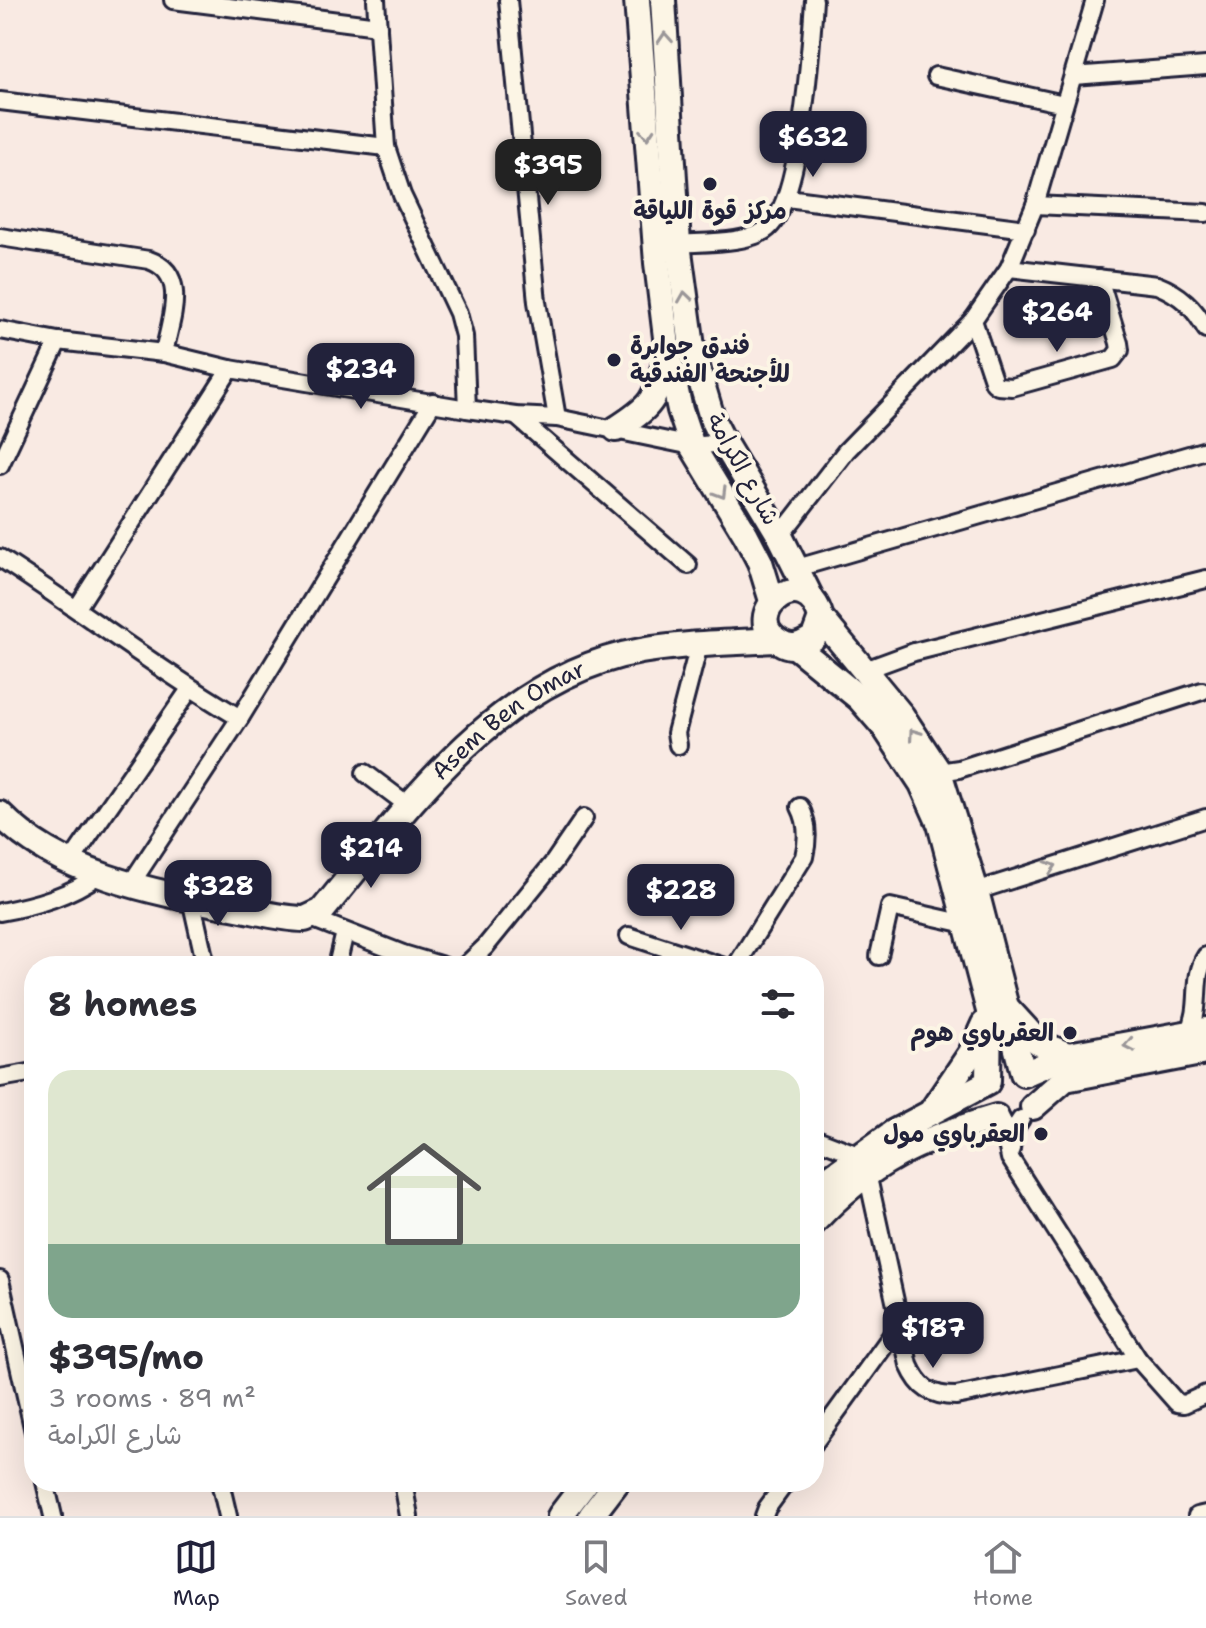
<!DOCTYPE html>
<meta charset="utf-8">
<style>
:root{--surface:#fff;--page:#f2f2f3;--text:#2b2b33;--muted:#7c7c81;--line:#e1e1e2;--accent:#22223b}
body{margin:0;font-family:"Shantell Sans","Playpen Sans Arabic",sans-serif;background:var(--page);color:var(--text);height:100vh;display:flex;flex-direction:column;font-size:30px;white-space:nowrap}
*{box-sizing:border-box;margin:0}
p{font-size:26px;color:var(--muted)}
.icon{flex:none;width:44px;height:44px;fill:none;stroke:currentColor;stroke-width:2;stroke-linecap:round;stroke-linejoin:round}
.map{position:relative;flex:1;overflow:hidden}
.drawer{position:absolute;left:24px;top:956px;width:800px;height:536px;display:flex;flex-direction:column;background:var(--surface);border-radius:32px;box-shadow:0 8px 32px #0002}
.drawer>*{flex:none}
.price{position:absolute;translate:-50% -68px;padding:0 18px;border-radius:16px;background:var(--accent);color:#fff;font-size:26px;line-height:52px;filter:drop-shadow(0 2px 4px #0008)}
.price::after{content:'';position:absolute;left:50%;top:48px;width:24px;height:18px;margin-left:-12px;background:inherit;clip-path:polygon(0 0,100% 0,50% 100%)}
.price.on{background:#222;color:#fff}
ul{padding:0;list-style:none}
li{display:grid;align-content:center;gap:16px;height:424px;padding:0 24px}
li+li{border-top:2px solid var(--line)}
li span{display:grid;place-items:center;height:248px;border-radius:24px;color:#555}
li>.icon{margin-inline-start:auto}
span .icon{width:144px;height:144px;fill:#fffc;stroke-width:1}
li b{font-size:34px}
h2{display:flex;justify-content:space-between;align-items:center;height:96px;padding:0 24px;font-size:34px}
.dock{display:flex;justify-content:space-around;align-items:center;height:112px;border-top:2px solid var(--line);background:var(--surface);font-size:22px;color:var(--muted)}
.dock a{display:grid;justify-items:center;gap:4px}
.dock .on{color:var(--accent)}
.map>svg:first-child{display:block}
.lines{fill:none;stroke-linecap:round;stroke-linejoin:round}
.street-casing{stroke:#22223b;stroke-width:22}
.secondary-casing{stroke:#22223b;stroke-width:30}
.street{stroke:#fcf5e5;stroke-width:16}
.secondary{stroke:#fcf5e5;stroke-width:24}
.oneway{stroke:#9a9698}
.poi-dot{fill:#22223b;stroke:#fcf5e5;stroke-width:3}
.labels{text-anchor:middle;stroke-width:8;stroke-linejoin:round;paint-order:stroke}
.poi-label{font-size:24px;font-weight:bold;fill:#22223b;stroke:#fcf5e5;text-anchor:end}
.street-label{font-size:24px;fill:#22223b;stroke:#fcf5e5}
</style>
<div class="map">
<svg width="1206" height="1516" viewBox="0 0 1206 1516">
<rect width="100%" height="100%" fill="#f9eae3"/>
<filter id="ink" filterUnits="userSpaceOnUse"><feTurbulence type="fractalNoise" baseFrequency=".0125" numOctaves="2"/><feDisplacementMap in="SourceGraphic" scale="16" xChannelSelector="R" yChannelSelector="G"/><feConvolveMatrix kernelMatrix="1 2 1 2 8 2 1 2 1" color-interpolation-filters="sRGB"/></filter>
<g filter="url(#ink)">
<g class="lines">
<defs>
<g id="street">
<path d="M173 0 378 26"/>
<path d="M376 0 386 147 402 195 458 313 464 336 467 409"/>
<path d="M508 0 537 302 557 418"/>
<path d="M936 76 1064 104"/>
<path d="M1073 76 1206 66"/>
<path d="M0 101 386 147"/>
<path d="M787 198 1026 229"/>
<path d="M1035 205 1206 213"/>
<path d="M0 237 149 260C190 274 170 321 164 353"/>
<path d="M678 244C702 242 750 244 768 228 801 200 811 46 814 0"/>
<path d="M1009 268 1157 285C1180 294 1194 307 1206 329"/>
<path d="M973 320 994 383 998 386 1012 387 1113 359 1120 350 1119 343 1099 278"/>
<path d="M0 330 58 341 164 353 230 369 467 409 516 416 557 418 692 446 724 443"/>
<path d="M516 416 688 565"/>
<path d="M0 465 58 341"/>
<path d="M780 536 846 451 973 320 1009 268 1035 205 1095 0"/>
<path d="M0 558C81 610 157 669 240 718"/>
<path d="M797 568 1206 450"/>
<path d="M77 608 230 369"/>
<path d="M865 670 914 652 1206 579"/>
<path d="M678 745 676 733 699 645"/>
<path d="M939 772 959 769 1202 691"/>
<path d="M365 773 409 806"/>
<path d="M70 863 190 689"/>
<path d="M130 885 240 718 433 402"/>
<path d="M976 891 1206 818"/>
<path d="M191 899 206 966"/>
<path d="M0 912C37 905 69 896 100 874"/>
<path d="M311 918 403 954 443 966"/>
<path d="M629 936 721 966"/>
<path d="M879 956 890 907 966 924"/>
<path d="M337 966 345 932"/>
<path d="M465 966 485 947 554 862 584 818"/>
<path d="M736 966 804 857C808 840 808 822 800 807"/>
<path d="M1189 1033C1203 1005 1191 979 1206 956"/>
<path d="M0 1078 34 1072"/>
<path d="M1002 1120 1010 1158 1138 1359 1177 1403 1184 1404 1206 1394"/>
<path d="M814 1138 858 1155"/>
<path d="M1011 1149 1013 1131 1021 1119"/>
<path d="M867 1173 909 1365C919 1388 931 1396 956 1396L1138 1359"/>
<path d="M0 1280 34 1432"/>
<path d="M814 1443 900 1324"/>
<path d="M45 1482 53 1516"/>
<path d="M220 1482 228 1516"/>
<path d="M403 1482 409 1516"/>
<path d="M764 1516 767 1508 786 1482"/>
<path d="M1197 1516 1206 1514"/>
</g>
<g id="secondary">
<path d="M637 0 657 263 668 354 680 410 692 446 746 535 760 562 772 601"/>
<path d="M663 0 678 244 693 354 713 421 724 443 780 536 811 598"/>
<path d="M616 429C652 406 655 401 666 360"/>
<path d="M821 618 814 637C803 645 792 650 780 642 736 616 805 559 821 618L902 716 939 772 976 891 1023 1073"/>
<path d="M795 646 859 698 885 728 922 784 940 824 989 1011 988 1081"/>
<path id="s1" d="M0 814C58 874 152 892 232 907 255 911 281 919 305 919L322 911C408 807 498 676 641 651 685 643 731 643 775 640"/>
<path d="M1008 1009 1039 1043 1068 1055"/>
<path d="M1024 1074 1068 1055 1206 1030"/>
<path d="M1033 1107 1065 1079 1206 1052"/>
<path d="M933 1109 971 1053 984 1024"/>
<path d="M814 1189 894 1132 987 1083"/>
<path d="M814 1222C869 1162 919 1140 996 1117"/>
<path d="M560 1516 586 1482"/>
<path d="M591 1516 617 1482"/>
</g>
</defs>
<use href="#street" class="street-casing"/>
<use href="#secondary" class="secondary-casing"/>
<use href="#street" class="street"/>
<use href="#secondary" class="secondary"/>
</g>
<defs><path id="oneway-chevron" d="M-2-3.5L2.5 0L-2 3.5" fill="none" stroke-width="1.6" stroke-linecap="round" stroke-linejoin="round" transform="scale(2)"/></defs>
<g class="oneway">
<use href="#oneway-chevron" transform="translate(665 38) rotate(-94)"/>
<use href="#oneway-chevron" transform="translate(647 134) rotate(86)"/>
<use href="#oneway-chevron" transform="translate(685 297) rotate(-98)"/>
<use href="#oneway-chevron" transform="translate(721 493) rotate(59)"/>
<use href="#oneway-chevron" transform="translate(914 734) rotate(-125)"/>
<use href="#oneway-chevron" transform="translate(1051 867) rotate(-18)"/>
<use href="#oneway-chevron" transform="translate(1129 1045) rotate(169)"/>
</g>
</g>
<g class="poi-dot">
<circle cx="710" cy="184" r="8"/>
<circle cx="614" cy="360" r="8"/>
<circle cx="1070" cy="1033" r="8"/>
<circle cx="1041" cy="1134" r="8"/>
</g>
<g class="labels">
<g class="poi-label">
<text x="710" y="219" text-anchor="middle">مركز قوة اللياقة</text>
<text x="630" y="354" text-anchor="start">فندق جوابرة<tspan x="630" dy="28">للأجنحة الفندقية</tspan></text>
<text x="1054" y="1041">العقرباوي هوم</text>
<text x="1025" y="1142">العقرباوي مول</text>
</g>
<g class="street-label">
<text transform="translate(743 469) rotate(61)" y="8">شارع الكرامة</text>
<text dy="8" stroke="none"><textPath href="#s1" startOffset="616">Asem Ben Omar</textPath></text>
</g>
</g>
</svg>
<b class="price" style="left:813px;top:179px">$632</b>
<b class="price on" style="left:548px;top:207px">$395</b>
<b class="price" style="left:1057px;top:354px">$264</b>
<b class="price" style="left:361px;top:411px">$234</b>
<b class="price" style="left:371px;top:890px">$214</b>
<b class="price" style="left:218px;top:928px">$328</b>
<b class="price" style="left:681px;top:932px">$228</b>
<b class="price" style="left:933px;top:1370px">$187</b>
<section class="drawer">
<h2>8 homes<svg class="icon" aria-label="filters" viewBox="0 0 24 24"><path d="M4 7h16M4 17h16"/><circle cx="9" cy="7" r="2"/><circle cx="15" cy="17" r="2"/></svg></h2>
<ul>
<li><span style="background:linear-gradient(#dfe7d0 70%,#7fa58c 0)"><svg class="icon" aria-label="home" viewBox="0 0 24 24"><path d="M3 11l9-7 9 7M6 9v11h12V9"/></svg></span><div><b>$395/mo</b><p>3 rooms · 89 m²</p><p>شارع الكرامة</p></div></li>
</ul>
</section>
</div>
<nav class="dock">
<a class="on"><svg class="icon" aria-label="map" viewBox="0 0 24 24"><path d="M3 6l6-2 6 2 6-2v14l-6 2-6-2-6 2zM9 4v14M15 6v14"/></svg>Map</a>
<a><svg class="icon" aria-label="saved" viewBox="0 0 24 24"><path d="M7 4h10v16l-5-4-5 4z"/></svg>Saved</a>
<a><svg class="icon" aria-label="home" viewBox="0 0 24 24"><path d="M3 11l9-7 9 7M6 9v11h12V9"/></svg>Home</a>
</nav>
